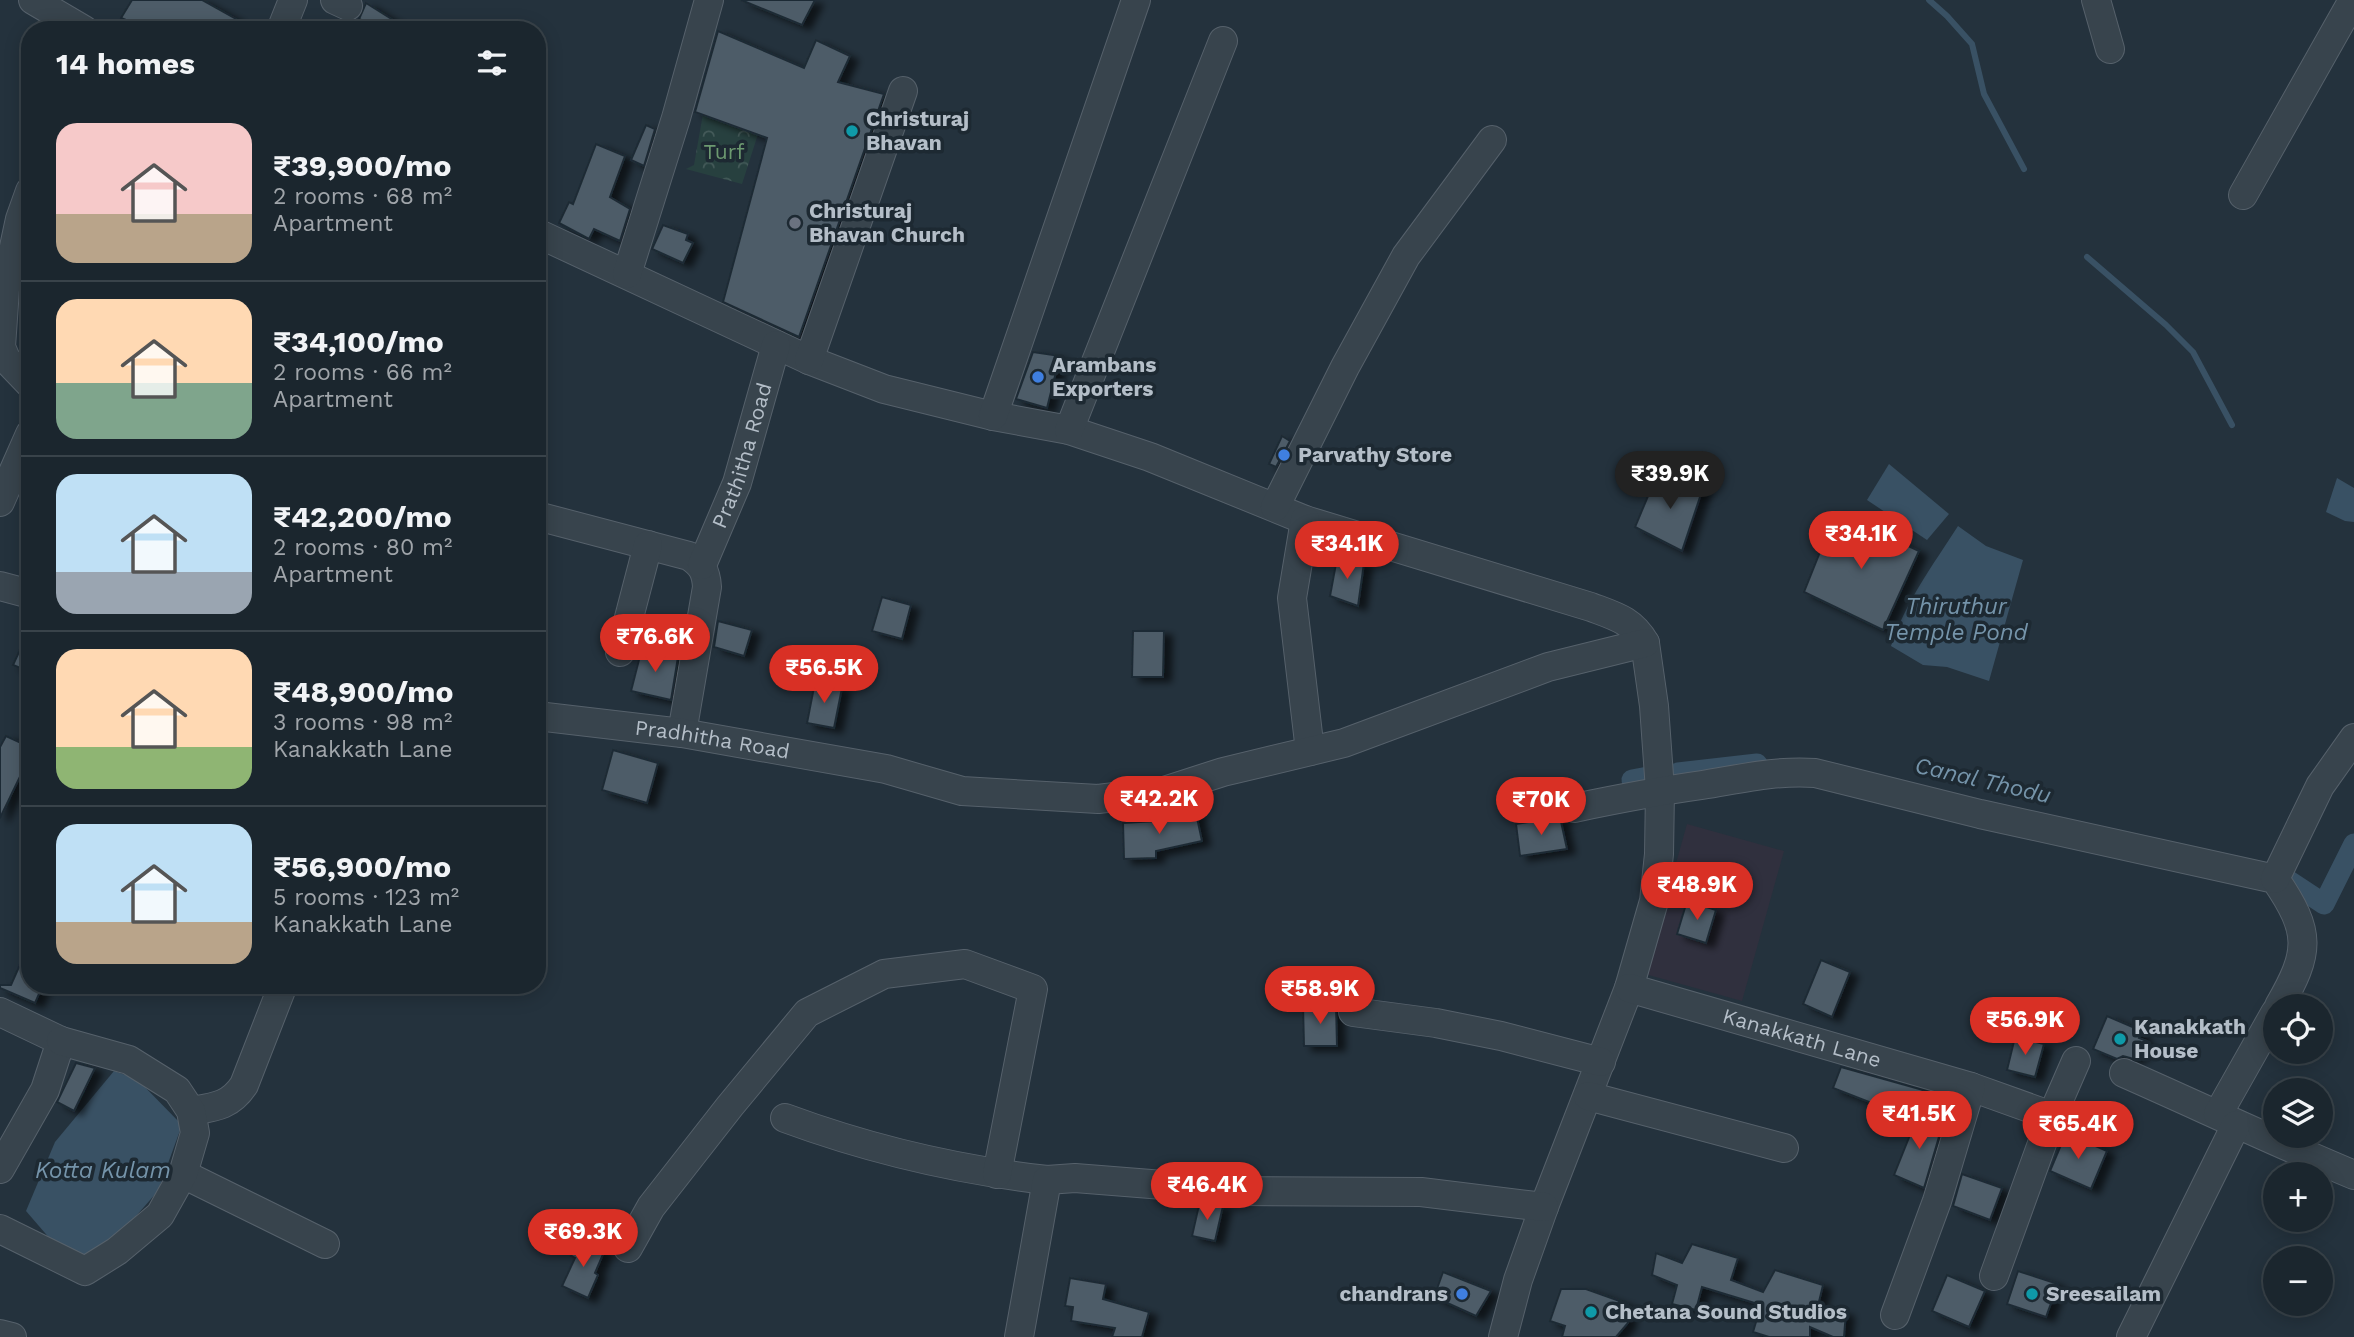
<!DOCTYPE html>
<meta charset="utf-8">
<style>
:root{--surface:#1b262e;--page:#242e36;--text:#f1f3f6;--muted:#a0a5aa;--line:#39434a;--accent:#d93025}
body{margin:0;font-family:"Work Sans",sans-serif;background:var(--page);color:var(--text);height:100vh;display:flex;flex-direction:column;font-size:26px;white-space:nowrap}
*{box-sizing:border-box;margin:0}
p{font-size:23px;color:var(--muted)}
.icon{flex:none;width:38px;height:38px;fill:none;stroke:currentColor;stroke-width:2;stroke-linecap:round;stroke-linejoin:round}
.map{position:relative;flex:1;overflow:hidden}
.details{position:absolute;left:21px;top:21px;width:525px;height:973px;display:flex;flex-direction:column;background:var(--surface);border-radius:28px;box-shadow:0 4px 18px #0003,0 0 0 2px var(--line)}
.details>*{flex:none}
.tools{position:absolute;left:2263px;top:994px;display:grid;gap:14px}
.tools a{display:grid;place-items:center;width:70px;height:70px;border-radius:50%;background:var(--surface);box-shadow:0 4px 18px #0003,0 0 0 2px var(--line);font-size:35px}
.price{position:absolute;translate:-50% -60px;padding:0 16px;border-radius:24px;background:var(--accent);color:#fff;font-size:23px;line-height:46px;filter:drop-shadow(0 2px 4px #0008)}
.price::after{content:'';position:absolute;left:50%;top:42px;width:21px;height:16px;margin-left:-10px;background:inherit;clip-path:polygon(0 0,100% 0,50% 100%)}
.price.selected{background:#222;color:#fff}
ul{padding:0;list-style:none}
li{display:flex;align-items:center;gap:21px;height:175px;padding:0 35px}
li+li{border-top:2px solid var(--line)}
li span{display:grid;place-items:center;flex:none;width:196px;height:140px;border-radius:21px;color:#555}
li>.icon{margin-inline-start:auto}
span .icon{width:84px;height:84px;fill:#fffc;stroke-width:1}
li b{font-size:30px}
h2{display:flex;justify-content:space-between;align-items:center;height:84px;padding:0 35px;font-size:30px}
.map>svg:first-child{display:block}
.medical{fill:#30303e}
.park{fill:url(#park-crowns)}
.water{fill:#395164}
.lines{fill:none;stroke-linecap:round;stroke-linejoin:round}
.stream{stroke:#395164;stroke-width:6}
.canal{stroke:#395164;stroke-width:21}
.building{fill:#4d5c68;stroke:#1f2b34;stroke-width:2;filter:url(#shadow)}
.minor-casing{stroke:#56616b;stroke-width:30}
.minor{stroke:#38444d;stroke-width:28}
.culture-dot{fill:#0f9aa8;stroke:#1d2932;stroke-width:2.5}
.worship-dot{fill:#6b7280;stroke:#1d2932;stroke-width:2.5}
.shop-dot{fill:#3f7fe0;stroke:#1d2932;stroke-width:2.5}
.labels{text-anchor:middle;stroke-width:7;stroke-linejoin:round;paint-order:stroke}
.poi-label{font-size:21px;font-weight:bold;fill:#b4bec8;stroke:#1d2932;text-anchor:start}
.park-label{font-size:21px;fill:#6c9970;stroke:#1d2932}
.street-label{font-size:21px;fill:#b4bec8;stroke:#1d2932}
.water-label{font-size:23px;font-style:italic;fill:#7594aa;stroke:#1d2932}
</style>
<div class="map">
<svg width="2354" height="1337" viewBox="0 0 2354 1337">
<defs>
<pattern id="park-crowns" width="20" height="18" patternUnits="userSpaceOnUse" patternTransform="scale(1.75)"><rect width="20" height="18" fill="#27403f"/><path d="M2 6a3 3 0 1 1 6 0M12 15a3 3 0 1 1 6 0" fill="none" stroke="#445a59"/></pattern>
<filter id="shadow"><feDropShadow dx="8" dy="4.5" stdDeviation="3.5" flood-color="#0009"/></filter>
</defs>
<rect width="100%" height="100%" fill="#24323d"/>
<path class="medical" d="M1687 824 1784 851 1742 1001 1645 974Z"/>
<path class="park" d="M703 114 758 134 742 184 686 169 694 165Z"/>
<g class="water">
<path d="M1889 464 1949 514 1927 540 1867 500Z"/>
<path d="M2337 478 2354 488V522L2345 521 2326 512Z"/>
<path d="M1958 526 1986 546 2023 560 1989 681 1947 667 1923 665 1891 646C1906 601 1933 565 1958 526Z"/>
<path d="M114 1071 137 1079 182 1125 158 1191 114 1241 70 1262 26 1211 55 1142Z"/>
</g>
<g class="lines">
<g class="stream">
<path d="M1929 0 1947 16 1972 44 1984 94 2024 169"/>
<path d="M2087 257 2166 325 2193 352 2232 425"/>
</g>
<g class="canal">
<path d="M1678 773 1757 764"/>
<path d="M1632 780 1648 777"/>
<path d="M2283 877 2324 904 2354 844"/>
</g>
</g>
<g class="building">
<path d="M132 0H202L236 19 228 30H151L121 18Z"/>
<path d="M741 0H815L802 25Z"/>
<path d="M366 3 409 30H383L359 19Z"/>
<path d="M718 31 804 68 816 40 850 56 838 82 884 94 799 337 723 302 767 138 695 112Z"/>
<path d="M646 125 655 129 644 166 631 160Z"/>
<path d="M596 144 625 156 610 197 630 209 620 241 594 229 589 239 559 223 569 202 573 204Z"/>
<path d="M663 225 688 234 686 240 693 243 683 263 652 249Z"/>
<path d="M1033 352 1060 356 1047 408 1016 399Z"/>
<path d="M1282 436 1290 441 1276 467 1269 464Z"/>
<path d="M1656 477 1703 488 1682 551 1635 527Z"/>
<path d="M1836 512 1919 551 1883 630 1804 592Z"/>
<path d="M1337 558 1364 563 1358 606 1330 596Z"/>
<path d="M882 597 911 605 902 639 872 631Z"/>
<path d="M718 621 752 630 744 656 714 647Z"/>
<path d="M30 628V672L13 665Z"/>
<path d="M1133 631H1164L1163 677H1132Z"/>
<path d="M642 648 678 657 671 700 631 691Z"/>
<path d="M815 682 842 688 834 728 807 723Z"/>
<path d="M6 736 30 747V756L0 818V747Z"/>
<path d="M613 750 658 763 647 803 602 790Z"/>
<path d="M1196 813 1202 841 1156 851V858L1124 859 1123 823 1157 821Z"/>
<path d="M1560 817 1567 849 1520 856 1516 824Z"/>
<path d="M1687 901 1716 910 1706 943 1677 934Z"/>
<path d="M30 942V985H43L35 1003 0 988V985H11Z"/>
<path d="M1821 960 1850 972 1832 1017 1803 1004Z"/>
<path d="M1336 1005 1337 1046H1304L1303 1006Z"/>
<path d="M2107 1016 2142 1031 2139 1038 2147 1041 2143 1052 2134 1059 2123 1056 2117 1059 2093 1049Z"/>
<path d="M2015 1037 2044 1044 2035 1077 2007 1070Z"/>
<path d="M76 1063 95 1068 74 1111 57 1102Z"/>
<path d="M1841 1067 1923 1090 1910 1123 1875 1109 1877 1105 1833 1088Z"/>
<path d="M1918 1115 1943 1123 1924 1188 1894 1175Z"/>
<path d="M2066 1133 2107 1151 2091 1189 2050 1171Z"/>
<path d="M1962 1174 2002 1188 1990 1220 1953 1206Z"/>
<path d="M1199 1205 1223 1206 1215 1241 1192 1236Z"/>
<path d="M579 1240 604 1252 595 1273 598 1275 588 1298 562 1286 575 1258 571 1256Z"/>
<path d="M1692 1244 1738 1258 1731 1280 1763 1292 1775 1270 1823 1285 1818 1306 1846 1312 1844 1337H1833L1810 1327V1337H1769L1753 1332 1761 1305 1702 1287 1696 1310 1672 1304 1677 1285 1652 1275 1656 1253 1682 1263Z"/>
<path d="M2018 1271 2058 1284 2046 1317 2007 1304Z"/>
<path d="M1443 1272 1491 1291 1476 1316 1434 1297Z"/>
<path d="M1947 1275 1985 1291 1969 1327 1932 1311Z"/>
<path d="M1070 1278 1106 1284 1103 1299 1149 1312 1142 1337H1112L1115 1328 1071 1321 1073 1307 1065 1306Z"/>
<path d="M1561 1289H1586L1628 1304V1323L1616 1337H1562L1565 1326 1550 1321Z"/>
</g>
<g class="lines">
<defs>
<g id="minor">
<path d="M33 0 84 30"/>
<path d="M335 0 348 6"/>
<path d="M2096 0 2110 49"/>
<path d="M281 30 293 0"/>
<path d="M30 191 20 219 5 289 1 347 6 359 30 384"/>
<path d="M2243 195 2353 0"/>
<path d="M537 233 809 360 884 389 993 416 1069 430 1150 457 1305 520 1591 607C1615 616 1632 620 1645 643L1654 706 1660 790 1659 854 1654 901 1629 988 1544 1207 1518 1280 1503 1337"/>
<path d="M627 274 676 118 709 0"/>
<path d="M809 360 903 91"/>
<path d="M993 416 1136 0"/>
<path d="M1069 430 1223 41"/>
<path d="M0 502 30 434"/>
<path d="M1275 507 1345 367 1406 256 1492 140"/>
<path d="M537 516 689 556C702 565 706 571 707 587L682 733"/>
<path d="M1305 520 1292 598 1310 751"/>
<path id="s1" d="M702 565 737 483 776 345"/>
<path d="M0 586 30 594"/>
<path d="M620 652 648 545"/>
<path id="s2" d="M537 716 682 733 886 769 962 791 1098 799 1164 791 1223 772 1344 743 1548 667 1645 643"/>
<path d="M1574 808C1617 799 1659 791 1702 785 1740 779 1777 770 1815 773L1980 814 2275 879C2312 933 2310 952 2279 1006"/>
<path d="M2275 879 2320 786 2354 738"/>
<path id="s3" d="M1629 988 1971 1087 2052 1116"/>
<path d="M0 1012 61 1041 45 1090 0 1169"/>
<path d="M1353 1012 1436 1023 1501 1036 1601 1062"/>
<path d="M2124 1073C2201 1107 2277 1143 2354 1175"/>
<path d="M1588 1096 1784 1148"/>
<path d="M191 1111C215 1107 230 1106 244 1085L283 985"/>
<path d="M2218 1114 2275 1013"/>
<path d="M785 1118C869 1149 959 1170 1047 1180"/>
<path d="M183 1174 325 1244"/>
<path d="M0 1229 85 1271 117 1251 160 1215 183 1174 195 1133 191 1111 177 1090 129 1060 61 1041"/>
<path d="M628 1248 651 1207 730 1106 807 1013 884 974 965 964 1033 989 997 1174"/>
<path d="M1994 1276 2052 1116 2076 1061"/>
<path d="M1895 1315 1937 1201 1971 1087"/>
<path d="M0 1334 12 1337"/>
<path d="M1019 1337 1047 1180 1075 1178 1239 1191 1421 1192 1544 1207"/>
<path d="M2131 1337 2236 1125"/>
</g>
</defs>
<use href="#minor" class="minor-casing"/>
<use href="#minor" class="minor"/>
</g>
<g class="culture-dot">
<circle cx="852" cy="131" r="7"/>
<circle cx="2120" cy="1039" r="7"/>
<circle cx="2032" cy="1294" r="7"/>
<circle cx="1591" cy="1312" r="7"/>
</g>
<circle class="worship-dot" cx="795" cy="223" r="7"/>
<g class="shop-dot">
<circle cx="1038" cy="377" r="7"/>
<circle cx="1284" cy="455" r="7"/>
<circle cx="1462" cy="1294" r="7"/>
</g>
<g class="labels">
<g class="poi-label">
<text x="866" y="126">Christuraj<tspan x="866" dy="24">Bhavan</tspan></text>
<text x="809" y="218">Christuraj<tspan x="809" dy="24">Bhavan Church</tspan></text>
<text x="1052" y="372">Arambans<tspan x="1052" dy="24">Exporters</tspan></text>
<text x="1298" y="462">Parvathy Store</text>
<text x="2134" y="1034">Kanakkath<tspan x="2134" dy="24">House</tspan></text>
<text x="1448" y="1301" text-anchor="end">chandrans</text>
<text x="2046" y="1301">Sreesailam</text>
<text x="1605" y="1319">Chetana Sound Studios</text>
</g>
<g class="park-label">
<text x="724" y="159">Turf</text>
</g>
<g class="street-label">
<text dy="7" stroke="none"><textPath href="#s1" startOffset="117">Prathitha Road</textPath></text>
<text dy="7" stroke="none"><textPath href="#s2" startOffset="177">Pradhitha Road</textPath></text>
<text dy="7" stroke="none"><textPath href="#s3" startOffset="180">Kanakkath Lane</textPath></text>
</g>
<g class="water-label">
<text x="1956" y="614">Thiruthur<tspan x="1956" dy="26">Temple Pond</tspan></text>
<text transform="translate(1983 780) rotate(13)" y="8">Canal Thodu</text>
<text x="103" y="1178">Kotta Kulam</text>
</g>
</g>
</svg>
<div class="tools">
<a><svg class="icon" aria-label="locate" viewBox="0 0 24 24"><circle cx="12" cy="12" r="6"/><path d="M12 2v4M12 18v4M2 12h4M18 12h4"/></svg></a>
<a><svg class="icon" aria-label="layers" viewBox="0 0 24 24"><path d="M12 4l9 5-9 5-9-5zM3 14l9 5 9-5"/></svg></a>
<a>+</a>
<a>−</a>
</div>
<b class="price selected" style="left:1670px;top:511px">₹39.9K</b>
<b class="price" style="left:1861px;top:571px">₹34.1K</b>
<b class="price" style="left:1347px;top:581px">₹34.1K</b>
<b class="price" style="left:655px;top:674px">₹76.6K</b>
<b class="price" style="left:824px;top:705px">₹56.5K</b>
<b class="price" style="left:1159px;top:836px">₹42.2K</b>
<b class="price" style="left:1541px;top:837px">₹70K</b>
<b class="price" style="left:1697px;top:922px">₹48.9K</b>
<b class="price" style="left:1320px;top:1026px">₹58.9K</b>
<b class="price" style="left:2025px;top:1057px">₹56.9K</b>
<b class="price" style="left:1919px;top:1151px">₹41.5K</b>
<b class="price" style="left:2078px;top:1161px">₹65.4K</b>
<b class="price" style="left:1207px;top:1222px">₹46.4K</b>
<b class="price" style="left:583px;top:1269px">₹69.3K</b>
<section class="details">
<h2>14 homes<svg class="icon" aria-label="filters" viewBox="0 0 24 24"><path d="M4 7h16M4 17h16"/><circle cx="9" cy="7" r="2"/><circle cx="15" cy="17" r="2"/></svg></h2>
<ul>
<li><span style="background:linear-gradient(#f6c9c9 65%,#b9a48a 0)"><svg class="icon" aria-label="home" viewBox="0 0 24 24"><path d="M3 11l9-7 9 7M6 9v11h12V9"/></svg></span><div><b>₹39,900/mo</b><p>2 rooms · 68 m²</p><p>Apartment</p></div></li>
<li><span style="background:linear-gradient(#ffd9b3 60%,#7fa58c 0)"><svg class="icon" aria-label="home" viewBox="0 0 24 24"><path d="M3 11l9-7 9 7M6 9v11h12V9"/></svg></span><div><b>₹34,100/mo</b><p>2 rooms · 66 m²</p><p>Apartment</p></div></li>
<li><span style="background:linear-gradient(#bfe0f5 70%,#9aa5b1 0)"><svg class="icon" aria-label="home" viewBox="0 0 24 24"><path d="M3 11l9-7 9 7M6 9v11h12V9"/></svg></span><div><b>₹42,200/mo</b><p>2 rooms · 80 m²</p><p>Apartment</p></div></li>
<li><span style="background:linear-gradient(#ffd9b3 70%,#8fb573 0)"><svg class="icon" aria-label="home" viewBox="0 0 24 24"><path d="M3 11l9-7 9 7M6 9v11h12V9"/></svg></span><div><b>₹48,900/mo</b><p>3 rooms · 98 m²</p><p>Kanakkath Lane</p></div></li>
<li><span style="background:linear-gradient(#bfe0f5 70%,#b9a48a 0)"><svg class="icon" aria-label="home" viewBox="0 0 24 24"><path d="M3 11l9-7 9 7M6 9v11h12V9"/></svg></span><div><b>₹56,900/mo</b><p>5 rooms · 123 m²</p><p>Kanakkath Lane</p></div></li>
</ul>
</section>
</div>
